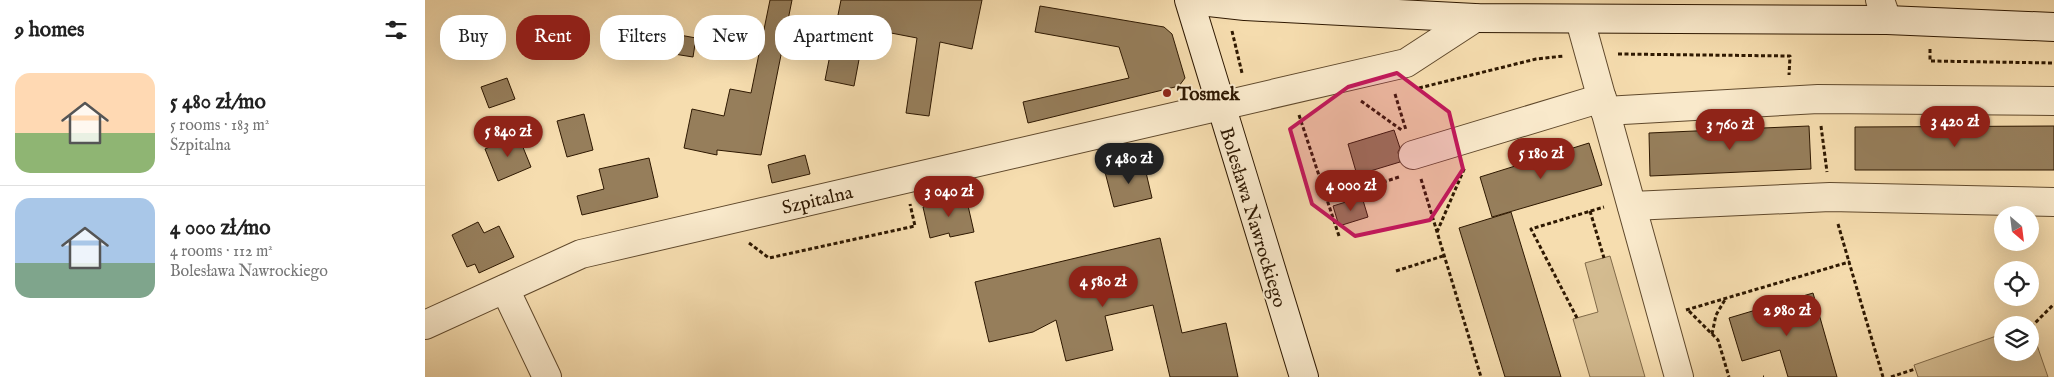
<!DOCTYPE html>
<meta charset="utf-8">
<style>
:root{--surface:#fff;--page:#f2f2f2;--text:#222;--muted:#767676;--line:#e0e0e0;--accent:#8f2418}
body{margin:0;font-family:"IM FELL English",serif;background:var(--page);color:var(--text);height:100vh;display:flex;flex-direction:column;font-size:19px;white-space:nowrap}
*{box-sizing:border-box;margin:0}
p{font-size:16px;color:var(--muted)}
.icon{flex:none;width:28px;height:28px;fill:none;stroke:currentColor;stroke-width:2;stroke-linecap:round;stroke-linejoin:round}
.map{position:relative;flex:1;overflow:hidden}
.panel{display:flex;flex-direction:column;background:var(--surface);width:425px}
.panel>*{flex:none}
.banner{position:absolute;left:15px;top:15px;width:475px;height:45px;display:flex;gap:10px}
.needle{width:32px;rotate:152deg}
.tools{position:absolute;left:1569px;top:206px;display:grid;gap:10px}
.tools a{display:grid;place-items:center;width:45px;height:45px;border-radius:50%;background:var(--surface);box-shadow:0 5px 20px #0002;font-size:25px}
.price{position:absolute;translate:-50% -42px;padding:0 11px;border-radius:18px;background:var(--accent);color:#fff;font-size:16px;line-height:32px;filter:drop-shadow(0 1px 2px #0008)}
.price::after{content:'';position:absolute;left:50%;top:30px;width:15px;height:11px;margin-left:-8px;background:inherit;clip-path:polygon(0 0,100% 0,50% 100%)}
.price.current{background:#222;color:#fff}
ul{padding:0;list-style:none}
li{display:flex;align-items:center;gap:15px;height:125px;padding:0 15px}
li+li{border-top:1px solid var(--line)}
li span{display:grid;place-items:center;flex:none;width:140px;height:100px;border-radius:15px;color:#555}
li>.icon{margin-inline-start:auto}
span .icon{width:60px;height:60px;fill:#fffc;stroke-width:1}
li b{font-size:21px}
h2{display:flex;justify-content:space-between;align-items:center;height:60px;padding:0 15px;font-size:21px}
.tag{padding:0 18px;border-radius:20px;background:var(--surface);box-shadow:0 5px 20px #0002;font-size:18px;line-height:45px}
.tag.current{background:var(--accent);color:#fff}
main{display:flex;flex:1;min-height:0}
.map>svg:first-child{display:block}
.green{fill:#d4bc91;stroke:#816a49}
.building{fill:#967e5b;stroke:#2e1801}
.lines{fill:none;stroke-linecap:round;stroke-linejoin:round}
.street-casing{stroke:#60492c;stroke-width:30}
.secondary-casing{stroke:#2e1801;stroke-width:30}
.path{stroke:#2e1801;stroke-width:3;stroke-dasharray:4 2.5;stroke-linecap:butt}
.street{stroke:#f9e9cb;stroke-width:28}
.secondary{stroke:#f9e9cb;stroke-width:28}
.marked{fill:#c2185b;fill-opacity:0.2;stroke:#c2185b;stroke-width:4;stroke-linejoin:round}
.poi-dot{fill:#8f2418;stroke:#f9e9cb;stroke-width:2}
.labels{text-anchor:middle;stroke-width:4;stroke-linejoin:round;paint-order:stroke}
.poi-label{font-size:19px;font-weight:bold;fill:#2e1801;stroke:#f9e9cb;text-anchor:start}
.street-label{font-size:19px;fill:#2e1801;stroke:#f9e9cb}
</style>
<main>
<section class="panel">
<h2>9 homes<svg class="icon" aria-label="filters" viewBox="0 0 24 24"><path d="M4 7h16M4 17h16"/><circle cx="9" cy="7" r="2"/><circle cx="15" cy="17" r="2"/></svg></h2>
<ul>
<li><span style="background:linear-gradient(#ffd9b3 60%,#8fb573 0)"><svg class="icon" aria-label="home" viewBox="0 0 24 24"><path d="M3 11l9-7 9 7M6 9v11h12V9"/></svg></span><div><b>5 480 zł/mo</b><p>5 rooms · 183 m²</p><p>Szpitalna</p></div></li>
<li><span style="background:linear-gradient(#a9c7e8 65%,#7fa58c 0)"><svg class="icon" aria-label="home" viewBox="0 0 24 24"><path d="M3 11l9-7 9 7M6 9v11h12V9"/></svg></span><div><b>4 000 zł/mo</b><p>4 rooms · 112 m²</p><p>Bolesława Nawrockiego</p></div></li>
</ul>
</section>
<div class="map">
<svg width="1629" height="377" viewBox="0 0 1629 377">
<rect width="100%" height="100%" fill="#f6ddaf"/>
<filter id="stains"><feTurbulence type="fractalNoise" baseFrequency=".004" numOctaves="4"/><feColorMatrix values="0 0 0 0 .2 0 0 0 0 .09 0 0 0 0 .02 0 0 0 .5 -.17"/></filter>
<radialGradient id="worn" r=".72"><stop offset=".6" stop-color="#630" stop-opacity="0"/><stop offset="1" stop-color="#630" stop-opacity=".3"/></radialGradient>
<g class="green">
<path d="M1185 256 1220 377H1165L1148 319 1173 312 1160 263Z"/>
<path d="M1605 325 1623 377H1493L1489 365 1577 334 1578 352H1605Z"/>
</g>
<g class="building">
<path d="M345 0H367L336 155 292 150V155L259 148 267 109 299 116 305 89 326 93Z"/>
<path d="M416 0H557L547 49 515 42 504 116 481 113 492 38 440 28 429 86 400 80Z"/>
<path d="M615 6 739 27 747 34 760 78 754 86 603 123 598 102 704 78 694 47 610 32Z"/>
<path d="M233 31 271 38 268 57 230 51Z"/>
<path d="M82 78 90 99 64 108 56 87Z"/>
<path d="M159 114 168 150 142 157 132 121Z"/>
<path d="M1384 126 1386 169 1225 176 1224 133Z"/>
<path d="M1629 126V170H1430V127Z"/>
<path d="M969 130 975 148 973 152 975 162 932 175 923 144Z"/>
<path d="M93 135 106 167 73 181 60 149Z"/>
<path d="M1164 143 1177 185 1067 217 1055 177Z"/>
<path d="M380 155 385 174 347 183 343 165Z"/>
<path d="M224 158 233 197 157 215 152 196 179 189 174 169Z"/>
<path d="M719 164 727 198 689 207 680 172Z"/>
<path d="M541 197 549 232 525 237 524 233 505 238 498 207Z"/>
<path d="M937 197 943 217 914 226 908 206Z"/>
<path d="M1086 212 1136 377H1080L1034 228Z"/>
<path d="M53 222 59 233 74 226 89 257 54 273 50 264 42 267 27 235Z"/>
<path d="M735 238 757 333 801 323 813 377H745L728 305 680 316 688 350 641 361 631 320 608 332 564 342 550 282Z"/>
<path d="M1388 293 1412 377H1363L1355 350 1317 361 1304 318Z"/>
</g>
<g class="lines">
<defs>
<g id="street">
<path d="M1455 0 1462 20"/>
<path d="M1155 20 1254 377"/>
<path d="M1180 111 1393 99 1629 101"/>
<path d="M988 155 1177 98"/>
<path d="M1207 206 1405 197 1629 202"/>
<path d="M80 289 122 377"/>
<path d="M0 325 156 254 981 63 1050 18"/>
</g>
<g id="secondary">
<path d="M764 0 879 377"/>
<path d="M766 0 820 6 1050 18 1462 20 1629 27"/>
</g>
</defs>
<use href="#street" class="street-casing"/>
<use href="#secondary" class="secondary-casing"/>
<g class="path">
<path d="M807 31 817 73"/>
<path d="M1505 49V61L1629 63"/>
<path d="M1193 54 1365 56 1364 75"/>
<path d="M994 88 1111 59 1139 56"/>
<path d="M970 94 981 130"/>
<path d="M936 101 978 131"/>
<path d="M874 115 914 236"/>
<path d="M1396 126 1402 172"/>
<path d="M996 179 1056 377"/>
<path d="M902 200 974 177"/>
<path d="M1165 211 1179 258"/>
<path d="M1413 224 1424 262"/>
<path d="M1012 232 1040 167"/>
<path d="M324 243 344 258 490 226 485 204"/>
<path d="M971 271 1018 256"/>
<path d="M1261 310 1424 262 1458 377"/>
<path d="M1264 311 1293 340 1304 377"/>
<path d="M1152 318 1106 229 1179 207"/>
<path d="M1606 327 1629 304"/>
<path d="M1287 334 1291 315 1301 298"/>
<path d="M1338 377H1339"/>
<path d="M1466 377 1490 369"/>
</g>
<use href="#street" class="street"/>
<use href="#secondary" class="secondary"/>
</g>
<path class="marked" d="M972 73 1024 112 1038 169 1005 220 930 236 887 204 865 129 923 87Z"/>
<circle class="poi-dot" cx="742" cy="93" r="5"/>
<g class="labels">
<g class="poi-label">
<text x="752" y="100">Tosmek</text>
</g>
<g class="street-label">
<text transform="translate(392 199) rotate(-13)" y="7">Szpitalna</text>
<text transform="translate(829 217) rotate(73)" y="7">Bolesława Nawrockiego</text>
</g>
</g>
<rect width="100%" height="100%" filter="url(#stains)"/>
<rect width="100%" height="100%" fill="url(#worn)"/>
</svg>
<div class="tools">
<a><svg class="needle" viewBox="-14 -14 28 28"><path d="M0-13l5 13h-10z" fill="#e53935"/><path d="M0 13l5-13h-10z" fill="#767676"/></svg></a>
<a><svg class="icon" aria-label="locate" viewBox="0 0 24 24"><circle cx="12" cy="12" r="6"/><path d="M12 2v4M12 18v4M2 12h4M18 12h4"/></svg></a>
<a><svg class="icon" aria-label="layers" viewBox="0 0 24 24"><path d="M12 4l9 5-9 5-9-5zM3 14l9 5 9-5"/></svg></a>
</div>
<b class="price" style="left:1530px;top:148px">3 420 zł</b>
<b class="price" style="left:1305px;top:151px">3 760 zł</b>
<b class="price" style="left:83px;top:158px">5 840 zł</b>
<b class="price" style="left:1116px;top:180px">5 180 zł</b>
<b class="price current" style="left:704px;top:185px">5 480 zł</b>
<b class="price" style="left:926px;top:212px">4 000 zł</b>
<b class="price" style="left:524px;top:218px">3 040 zł</b>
<b class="price" style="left:678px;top:308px">4 580 zł</b>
<b class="price" style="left:1362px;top:337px">2 980 zł</b>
<div class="banner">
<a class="tag">Buy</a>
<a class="tag current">Rent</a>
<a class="tag">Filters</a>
<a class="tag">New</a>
<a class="tag">Apartment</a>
</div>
</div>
</main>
